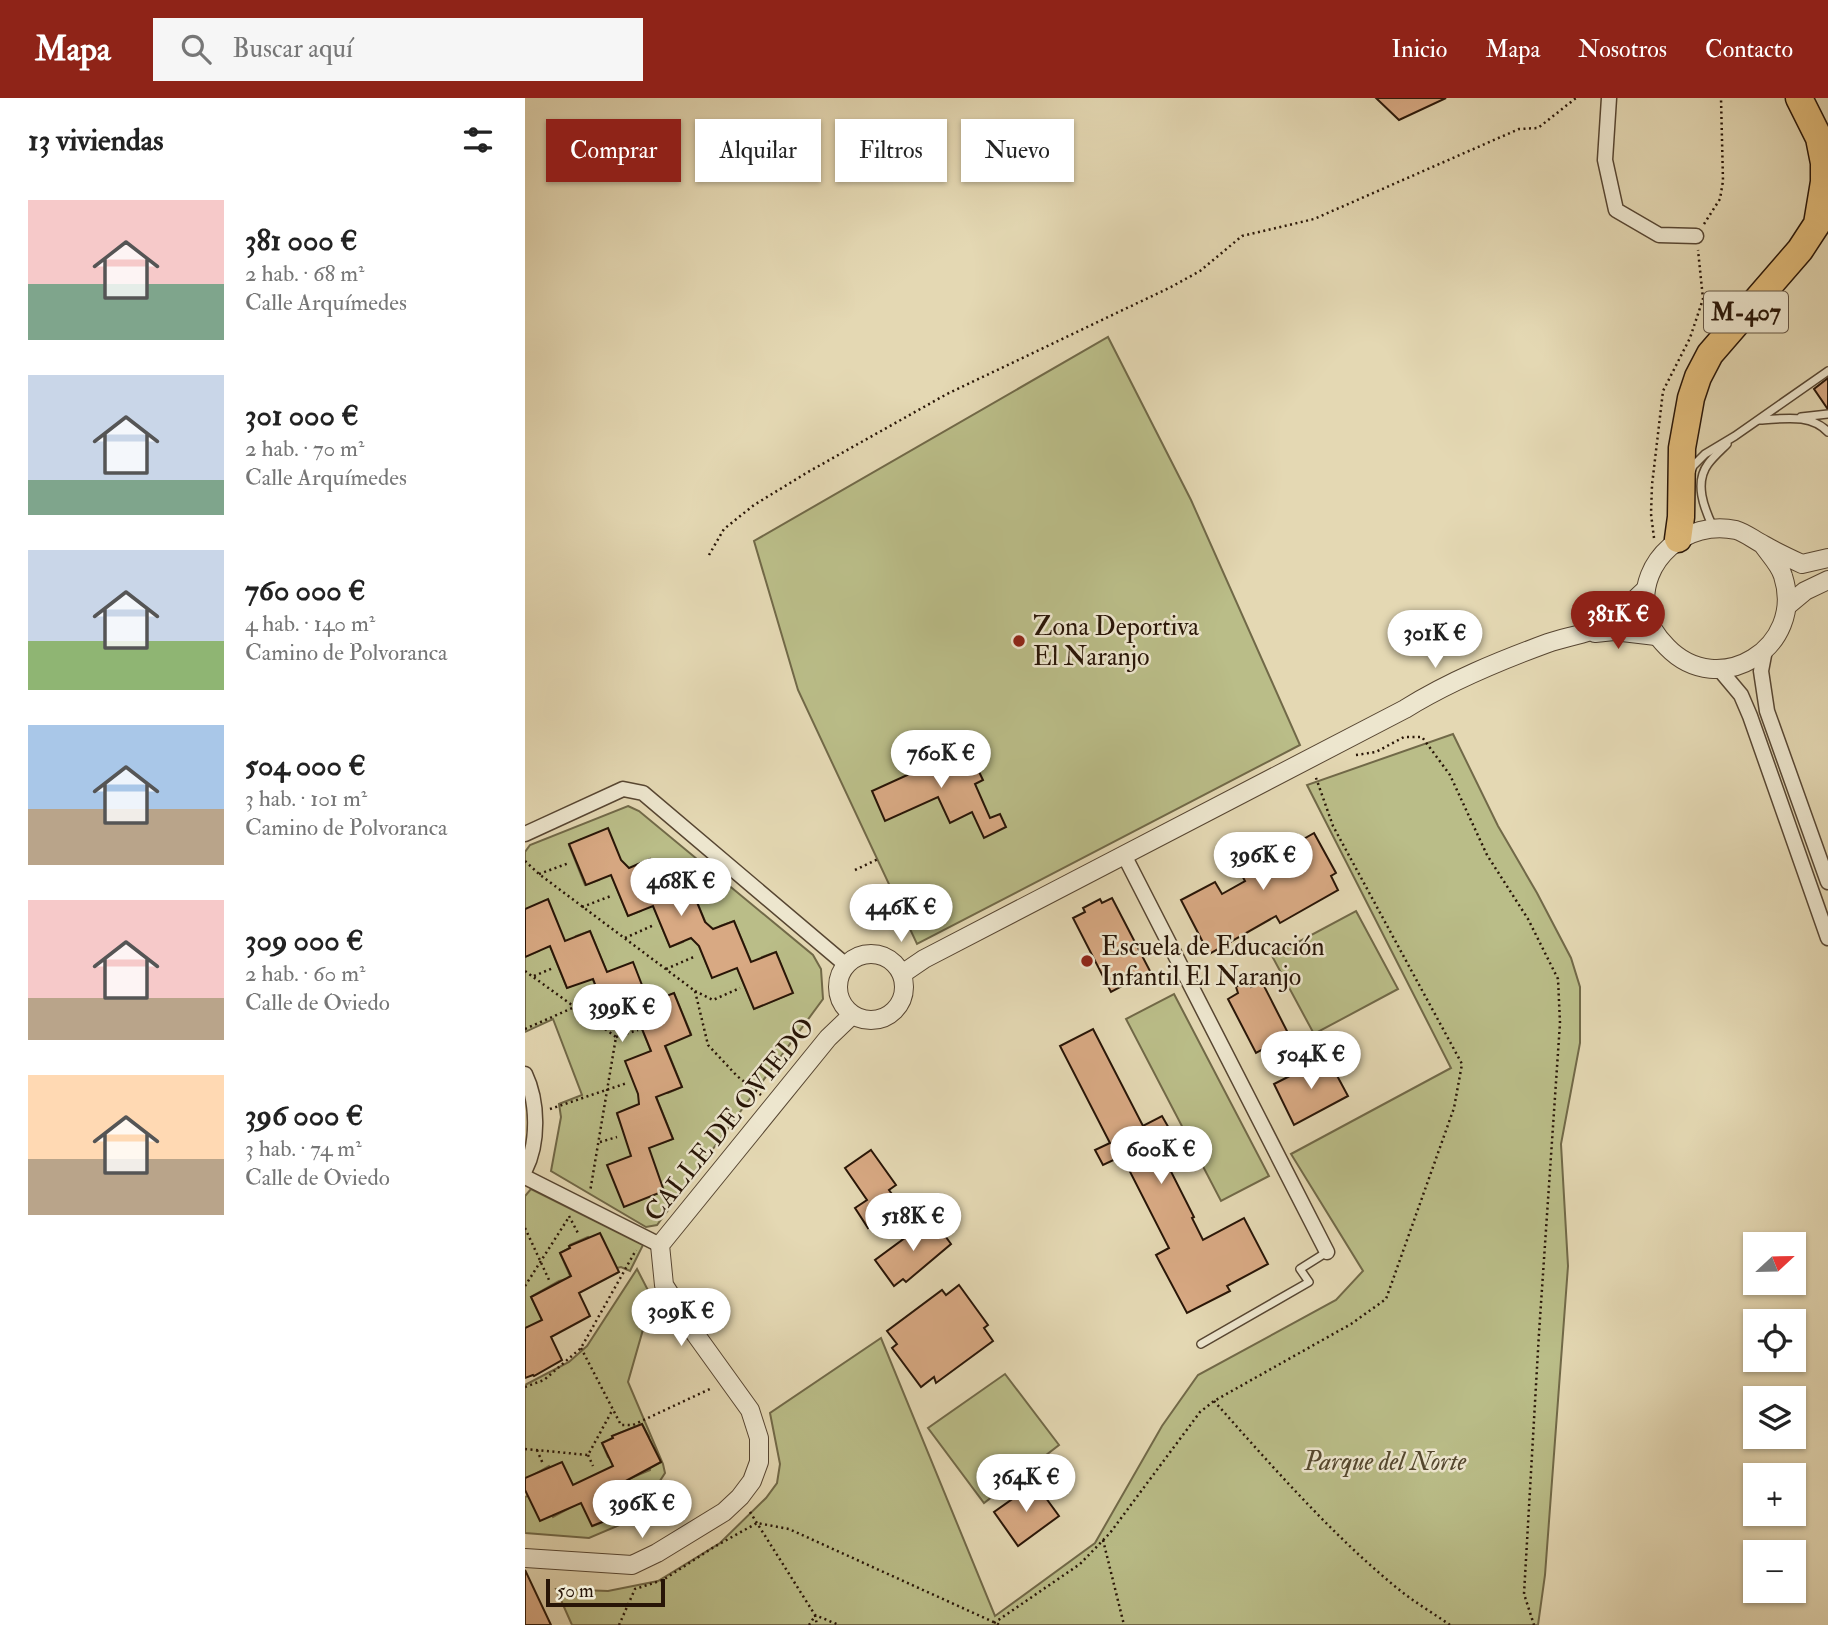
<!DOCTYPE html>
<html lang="es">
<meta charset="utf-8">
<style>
:root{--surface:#fff;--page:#f6f6f6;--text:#222;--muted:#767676;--accent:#8f2418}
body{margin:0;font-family:"IM FELL Double Pica",serif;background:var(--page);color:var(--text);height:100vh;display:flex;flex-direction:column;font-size:26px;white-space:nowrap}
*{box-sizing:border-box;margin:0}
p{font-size:23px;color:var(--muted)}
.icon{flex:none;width:38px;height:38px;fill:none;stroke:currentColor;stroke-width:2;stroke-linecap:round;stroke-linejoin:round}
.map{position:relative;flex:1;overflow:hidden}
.sheet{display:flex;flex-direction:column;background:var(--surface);width:525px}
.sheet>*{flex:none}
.banner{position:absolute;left:21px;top:21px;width:665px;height:63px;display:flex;gap:14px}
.needle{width:46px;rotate:68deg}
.buttons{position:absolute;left:1218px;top:1134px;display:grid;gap:14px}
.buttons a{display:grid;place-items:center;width:63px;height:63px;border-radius:0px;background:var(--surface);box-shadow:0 2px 5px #0004;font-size:35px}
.scale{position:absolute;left:21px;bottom:18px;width:119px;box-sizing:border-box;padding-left:7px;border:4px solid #281507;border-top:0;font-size:19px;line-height:24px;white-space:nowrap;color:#281507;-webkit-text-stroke:5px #ede6ce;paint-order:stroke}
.price{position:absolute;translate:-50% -60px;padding:0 16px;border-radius:24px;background:#fff;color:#222;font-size:23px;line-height:46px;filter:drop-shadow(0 2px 4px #0008)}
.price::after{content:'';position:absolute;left:50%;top:42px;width:21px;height:16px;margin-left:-10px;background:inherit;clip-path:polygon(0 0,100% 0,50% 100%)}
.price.on{background:var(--accent);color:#fff}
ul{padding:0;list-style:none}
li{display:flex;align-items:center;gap:21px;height:175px;padding:0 28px}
li span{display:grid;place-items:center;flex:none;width:196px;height:140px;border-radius:0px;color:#555}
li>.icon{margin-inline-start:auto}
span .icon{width:84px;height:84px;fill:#fffc;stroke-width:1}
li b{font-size:30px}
h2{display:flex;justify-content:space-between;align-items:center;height:84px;padding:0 28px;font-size:30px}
.tag{padding:0 24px;border-radius:0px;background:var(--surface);box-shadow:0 2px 5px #0004;font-size:24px;line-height:63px}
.tag.on{background:var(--accent);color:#fff}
header{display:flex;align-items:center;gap:42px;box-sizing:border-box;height:98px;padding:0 35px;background:var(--accent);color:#fff}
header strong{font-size:33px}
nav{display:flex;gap:38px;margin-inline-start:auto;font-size:24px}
.search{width:490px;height:63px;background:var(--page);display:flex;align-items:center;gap:18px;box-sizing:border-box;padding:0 24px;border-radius:0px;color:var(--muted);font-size:26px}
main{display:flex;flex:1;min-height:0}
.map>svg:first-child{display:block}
.green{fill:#babd88;stroke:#716948;stroke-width:2;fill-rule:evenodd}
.building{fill:#d8a983;stroke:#281507;stroke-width:2}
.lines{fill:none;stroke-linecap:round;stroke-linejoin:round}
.service-casing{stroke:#574632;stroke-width:10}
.minor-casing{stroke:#574632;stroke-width:17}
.tertiary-casing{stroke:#574632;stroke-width:20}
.motorway-casing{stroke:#281507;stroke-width:29}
.path{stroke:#281507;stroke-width:2.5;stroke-dasharray:2 3.5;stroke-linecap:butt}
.service{stroke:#ede6ce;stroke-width:7}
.minor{stroke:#ede6ce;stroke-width:14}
.tertiary{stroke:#ede6ce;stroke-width:18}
.motorway{stroke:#e2bc7a;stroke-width:26}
.poi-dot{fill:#8f2418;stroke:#ede6ce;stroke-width:2.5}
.labels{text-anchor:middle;stroke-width:5;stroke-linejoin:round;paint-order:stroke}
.shield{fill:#ede6ce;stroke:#635443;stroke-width:2}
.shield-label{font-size:24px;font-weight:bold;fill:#281507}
.poi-label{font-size:26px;fill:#281507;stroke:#ede6ce;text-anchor:start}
.street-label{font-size:26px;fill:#281507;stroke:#ede6ce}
.park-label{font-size:26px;font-style:italic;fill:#54472e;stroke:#ede6ce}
</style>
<header>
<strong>Mapa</strong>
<div class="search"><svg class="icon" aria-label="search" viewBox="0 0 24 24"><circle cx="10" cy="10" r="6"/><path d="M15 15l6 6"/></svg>Buscar aquí</div>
<nav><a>Inicio</a><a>Mapa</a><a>Nosotros</a><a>Contacto</a></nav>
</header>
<main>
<section class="sheet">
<h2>13 viviendas<svg class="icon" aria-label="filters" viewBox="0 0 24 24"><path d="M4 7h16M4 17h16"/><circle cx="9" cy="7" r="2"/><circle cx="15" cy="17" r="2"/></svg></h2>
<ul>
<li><span style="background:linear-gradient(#f6c9c9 60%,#7fa58c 0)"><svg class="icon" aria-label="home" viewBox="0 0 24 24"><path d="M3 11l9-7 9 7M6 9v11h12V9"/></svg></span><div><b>381 000 €</b><p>2 hab. · 68 m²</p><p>Calle Arquímedes</p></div></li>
<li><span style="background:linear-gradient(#c9d6e8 75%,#7fa58c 0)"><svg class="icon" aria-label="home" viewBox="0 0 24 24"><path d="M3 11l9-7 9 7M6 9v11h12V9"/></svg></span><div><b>301 000 €</b><p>2 hab. · 70 m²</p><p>Calle Arquímedes</p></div></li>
<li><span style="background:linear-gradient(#c9d6e8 65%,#8fb573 0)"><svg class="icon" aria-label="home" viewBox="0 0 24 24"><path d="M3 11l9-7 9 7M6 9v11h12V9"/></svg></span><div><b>760 000 €</b><p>4 hab. · 140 m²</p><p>Camino de Polvoranca</p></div></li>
<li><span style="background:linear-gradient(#a9c7e8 60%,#b9a48a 0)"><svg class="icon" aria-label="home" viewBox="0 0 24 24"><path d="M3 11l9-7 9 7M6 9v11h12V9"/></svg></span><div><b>504 000 €</b><p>3 hab. · 101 m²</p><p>Camino de Polvoranca</p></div></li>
<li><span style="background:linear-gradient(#f6c9c9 70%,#b9a48a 0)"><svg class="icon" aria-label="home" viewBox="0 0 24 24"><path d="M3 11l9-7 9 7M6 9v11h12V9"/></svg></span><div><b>309 000 €</b><p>2 hab. · 60 m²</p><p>Calle de Oviedo</p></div></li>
<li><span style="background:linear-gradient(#ffd9b3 60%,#b9a48a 0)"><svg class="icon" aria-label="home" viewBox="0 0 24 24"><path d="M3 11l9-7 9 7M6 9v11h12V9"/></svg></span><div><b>396 000 €</b><p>3 hab. · 74 m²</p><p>Calle de Oviedo</p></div></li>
</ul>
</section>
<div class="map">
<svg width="1303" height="1527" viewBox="0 0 1303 1527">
<rect width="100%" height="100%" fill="#e4d8b3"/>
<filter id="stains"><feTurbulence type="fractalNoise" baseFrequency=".00286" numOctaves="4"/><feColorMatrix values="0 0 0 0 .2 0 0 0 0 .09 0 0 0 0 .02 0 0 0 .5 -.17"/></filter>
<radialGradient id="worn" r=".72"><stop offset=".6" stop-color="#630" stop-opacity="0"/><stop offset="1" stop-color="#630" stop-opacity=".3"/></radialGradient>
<g class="green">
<path d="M583 239 666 402 775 647 392 846 273 592 229 443Z"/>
<path d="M928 636 973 728 1012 795 1046 860 1055 889V945L1036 1046 1043 1168 1020 1477 1013 1527H47L31 1491 83 1493 133 1483 195 1445 241 1400 252 1385 255 1366 245 1315 356 1240 470 1518 570 1445 637 1328 673 1277 811 1202 838 1173 766 1056 926 970 782 687Z"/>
<path d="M103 708 114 713 288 857 296 871 298 901 132 1127 121 1129 26 1073 36 1019 34 1006 57 997 28 921 0 934V859L14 853 11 845 22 841 42 890 56 884 64 872 84 921 98 916 95 908 106 904 126 953 120 1013 105 1010 92 1016 111 1064 99 1109 119 1044 131 1039 134 1046 148 1041 128 991 143 995 157 989 137 939 166 936 149 895 135 901 127 913 85 882 65 833 51 838 54 846 43 850 0 819V754L5 747ZM57 741 103 779 114 774 111 767 125 761 145 809 156 805 153 798 167 792 187 840 195 828 209 823 229 871 240 867 237 859 251 854 267 895 229 911 209 862 187 879 167 831 155 836 158 844 145 849 125 800 116 813 103 818 83 769 71 774 74 782 60 787 44 747Z"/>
<path d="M831 813 873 891 789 936 747 858Z"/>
<path d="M649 896 744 1078 696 1103 601 921Z"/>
<path d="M6 1091 118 1147 105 1173 96 1169 92 1170 63 1139 45 1147V1150L35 1155 46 1180 34 1183 6 1199 18 1224 0 1230V1098Z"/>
<path d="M112 1171 127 1200 103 1284 138 1366 140 1375 111 1420 64 1440 0 1435V1399L11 1394 28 1419 63 1400 68 1428 97 1416V1414L108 1408 101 1395 89 1387 125 1372V1370L136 1364 129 1350 122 1354 124 1339 117 1326 87 1338 88 1340 77 1345 83 1359 96 1366 41 1393 24 1368 0 1382V1287L44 1264 62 1248Z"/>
<path d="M480 1276 534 1347 459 1405 403 1330Z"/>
</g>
<g class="building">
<path d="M851 0H921L874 22Z"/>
<path d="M1303 280V310H1302L1289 291Z"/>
<path d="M439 643 458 682 450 686 465 720 475 716 481 729 459 740 447 714 425 725 413 699 360 723 347 693 400 669 397 663Z"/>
<path d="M83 730 96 762 104 770 125 761 138 793 146 801 167 792 180 824 188 831 209 823 226 864 251 854 268 895 229 911 212 870 187 880 174 848 166 840 145 849 128 808 103 818 86 777 61 787 44 746Z"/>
<path d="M789 735 811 775 806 778 813 792 755 825 751 818 684 856 656 802 690 784 697 796 720 783 713 770 772 737 775 743Z"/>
<path d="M587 800 625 873 586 894 548 820 560 814 558 810 575 801 577 805Z"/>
<path d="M23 801 40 843 65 833 82 874 108 864 124 905 149 895 166 937 140 948 157 989 131 999 148 1041 124 1050 139 1093 99 1109 82 1067 106 1058 92 1015 114 1006 113 996 100 963 126 953 109 911 84 922 68 881 42 890 25 848 0 859V811Z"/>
<path d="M723 882 726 889 737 884 764 937 731 955 703 901 713 895 711 889Z"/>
<path d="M568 931 618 1028 637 1018 645 1032 629 1040 669 1119 667 1120 678 1142 719 1120 743 1166 702 1188 705 1193 662 1215 631 1157 644 1150 597 1058 578 1067 570 1052 585 1045 535 948Z"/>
<path d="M802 959 823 998 769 1027 749 986Z"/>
<path d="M346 1052 371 1087 364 1092 375 1107 343 1130 330 1110 342 1102 320 1070Z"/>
<path d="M407 1120 426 1146 381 1184 378 1181 369 1188 350 1162Z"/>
<path d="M75 1135 94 1174 54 1195 65 1218 26 1239 37 1262 9 1278 8 1277 0 1280V1230L17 1222 6 1199 46 1178 35 1155 45 1150 44 1148Z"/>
<path d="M434 1187 463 1227 459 1230 468 1243 411 1285 409 1279 396 1289 367 1250 372 1246 362 1233 417 1192 421 1197Z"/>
<path d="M117 1326 136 1364 97 1385 108 1408 97 1414 98 1416 67 1428 56 1405 15 1423 0 1392V1380L37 1364 48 1387 88 1368 77 1345 88 1340 87 1338Z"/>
<path d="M510 1385 534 1418 493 1448 469 1414Z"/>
<path d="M0 1472 26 1527H0Z"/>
</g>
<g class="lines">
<defs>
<g id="service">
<path d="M1276 319 1303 316"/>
<path d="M1235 322C1258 321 1285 315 1303 334"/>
<path d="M1166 374 1168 368 1180 356 1210 338 1303 273"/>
<path d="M1188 429C1179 410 1169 385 1183 366 1188 359 1196 352 1202 346"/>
<path d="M676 1246 784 1184 775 1171 802 1154"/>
</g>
<g id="minor">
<path d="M1084 0 1080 62 1091 112 1134 137 1171 138"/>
<path d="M1240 552 1236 573 1242 613 1303 784"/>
<path d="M1195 572 1216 597 1225 618 1303 840"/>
<path d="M0 736 98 691 118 695 321 867"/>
<path d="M599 757 802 1154"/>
<path d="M0 976C13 1003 14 1045 0 1072"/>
<path d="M0 1079 135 1147"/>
</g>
<g id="tertiary">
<path d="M1238 447C1244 456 1255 467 1258 478 1281 549 1194 603 1142 549 1132 539 1124 528 1121 513 1113 462 1162 421 1211 432 1221 435 1229 442 1239 447 1251 454 1264 460 1277 466L1303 460"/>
<path d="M1262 508 1280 493 1303 482"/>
<path d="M1070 535 1089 533 1131 538"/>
<circle cx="346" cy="889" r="33"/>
<path d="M377 876 399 861 880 611C925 583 974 563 1023 545 1043 538 1066 536 1084 524 1097 515 1109 502 1120 492"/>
<path d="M0 1460 107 1467 132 1455 199 1414 215 1399 227 1383 234 1364V1340L225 1312 171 1237 139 1187 135 1147 303 940 327 917"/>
</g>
<path id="motorway" d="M1153 441 1156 419 1157 350 1166 300 1173 279 1185 256 1275 152 1292 126 1299 84V65L1294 40 1274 0"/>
</defs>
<use href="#service" class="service-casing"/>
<use href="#minor" class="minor-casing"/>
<use href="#tertiary" class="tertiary-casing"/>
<use href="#motorway" class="motorway-casing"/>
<g class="path">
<path d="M1179 126 1195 101 1198 83 1196 0"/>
<path d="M1129 440 1126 416 1127 387 1138 293 1165 240 1178 201 1173 152"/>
<path d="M184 457 199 431 229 407 283 374 422 296 646 189 675 173 717 138 789 121 994 31 1013 30 1051 0"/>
<path d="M831 657 851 654 879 639H897L925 677 962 757 1003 821 1033 881 1035 925 1014 1235 999 1496 1009 1527"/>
<path d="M0 763 14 776 170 893 183 947 212 978 236 997"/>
<path d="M330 772 353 761"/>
<path d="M14 776 44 765"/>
<path d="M57 809 86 798"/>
<path d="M100 840 129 827"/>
<path d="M141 871 171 858"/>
<path d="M0 873 91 939 65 1094"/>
<path d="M9 878 28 870"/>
<path d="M170 893 188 902 215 890"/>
<path d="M0 931 72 899"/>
<path d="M91 939 113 932"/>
<path d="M25 1011 102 985"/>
<path d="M75 1044 92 1039"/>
<path d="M44 1118 54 1137"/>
<path d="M0 1130 25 1184"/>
<path d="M0 1188 44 1119"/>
<path d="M56 1250 96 1327H108L187 1290"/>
<path d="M0 1289 19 1282 56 1250 111 1152"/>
<path d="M689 1303C747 1368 805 1435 872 1490 889 1504 908 1515 925 1527"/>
<path d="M0 1351 63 1357 88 1311"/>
<path d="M12 1352 18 1366"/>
<path d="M63 1357 68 1368"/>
<path d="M225 1414 290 1517 314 1527"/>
<path d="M578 1442 599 1527"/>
<path d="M290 1517 292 1527"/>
<path d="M469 1525 555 1466 585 1435 675 1314 689 1303 826 1226 861 1201 929 1010 937 966 808 728 790 677"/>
<path d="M94 1527 110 1491 138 1482 189 1449 232 1425 264 1431 475 1527"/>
<path d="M284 1527 290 1518"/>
</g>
<use href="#service" class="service"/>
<use href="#minor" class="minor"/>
<use href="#tertiary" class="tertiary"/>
<use href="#motorway" class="motorway"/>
</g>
<g class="poi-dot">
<circle cx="494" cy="543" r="7"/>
<circle cx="562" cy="863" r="7"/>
</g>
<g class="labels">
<rect class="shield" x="1179" y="193.5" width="84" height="41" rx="5"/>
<g class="shield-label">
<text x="1221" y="222">M-407</text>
</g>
<g class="poi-label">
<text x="508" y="537">Zona Deportiva<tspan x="508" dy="30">El Naranjo</tspan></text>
<text x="576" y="857">Escuela de Educación<tspan x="576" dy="30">Infantil El Naranjo</tspan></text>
</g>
<g class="street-label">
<text transform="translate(204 1021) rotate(-51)" y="9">CALLE DE OVIEDO</text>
</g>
<g class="park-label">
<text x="860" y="1372">Parque del Norte</text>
</g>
</g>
<rect width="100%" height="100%" filter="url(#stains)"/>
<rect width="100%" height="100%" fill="url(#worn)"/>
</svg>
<div class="buttons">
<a><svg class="needle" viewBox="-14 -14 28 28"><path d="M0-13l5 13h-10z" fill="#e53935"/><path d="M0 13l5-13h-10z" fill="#767676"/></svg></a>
<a><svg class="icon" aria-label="locate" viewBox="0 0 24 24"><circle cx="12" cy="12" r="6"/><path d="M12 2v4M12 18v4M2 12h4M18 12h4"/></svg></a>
<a><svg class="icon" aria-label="layers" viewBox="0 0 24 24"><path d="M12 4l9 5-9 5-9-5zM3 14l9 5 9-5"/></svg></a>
<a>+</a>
<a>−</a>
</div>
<div class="scale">50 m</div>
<b class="price on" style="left:1093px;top:553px">381K €</b>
<b class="price" style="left:910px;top:572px">301K €</b>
<b class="price" style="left:416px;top:692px">760K €</b>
<b class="price" style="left:738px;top:794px">396K €</b>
<b class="price" style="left:156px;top:820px">468K €</b>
<b class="price" style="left:376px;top:846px">446K €</b>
<b class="price" style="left:97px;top:946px">399K €</b>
<b class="price" style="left:786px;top:993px">504K €</b>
<b class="price" style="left:636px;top:1088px">600K €</b>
<b class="price" style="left:388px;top:1155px">518K €</b>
<b class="price" style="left:156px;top:1250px">309K €</b>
<b class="price" style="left:501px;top:1416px">364K €</b>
<b class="price" style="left:117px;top:1442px">396K €</b>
<div class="banner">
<a class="tag on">Comprar</a>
<a class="tag">Alquilar</a>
<a class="tag">Filtros</a>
<a class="tag">Nuevo</a>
</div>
</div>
</main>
